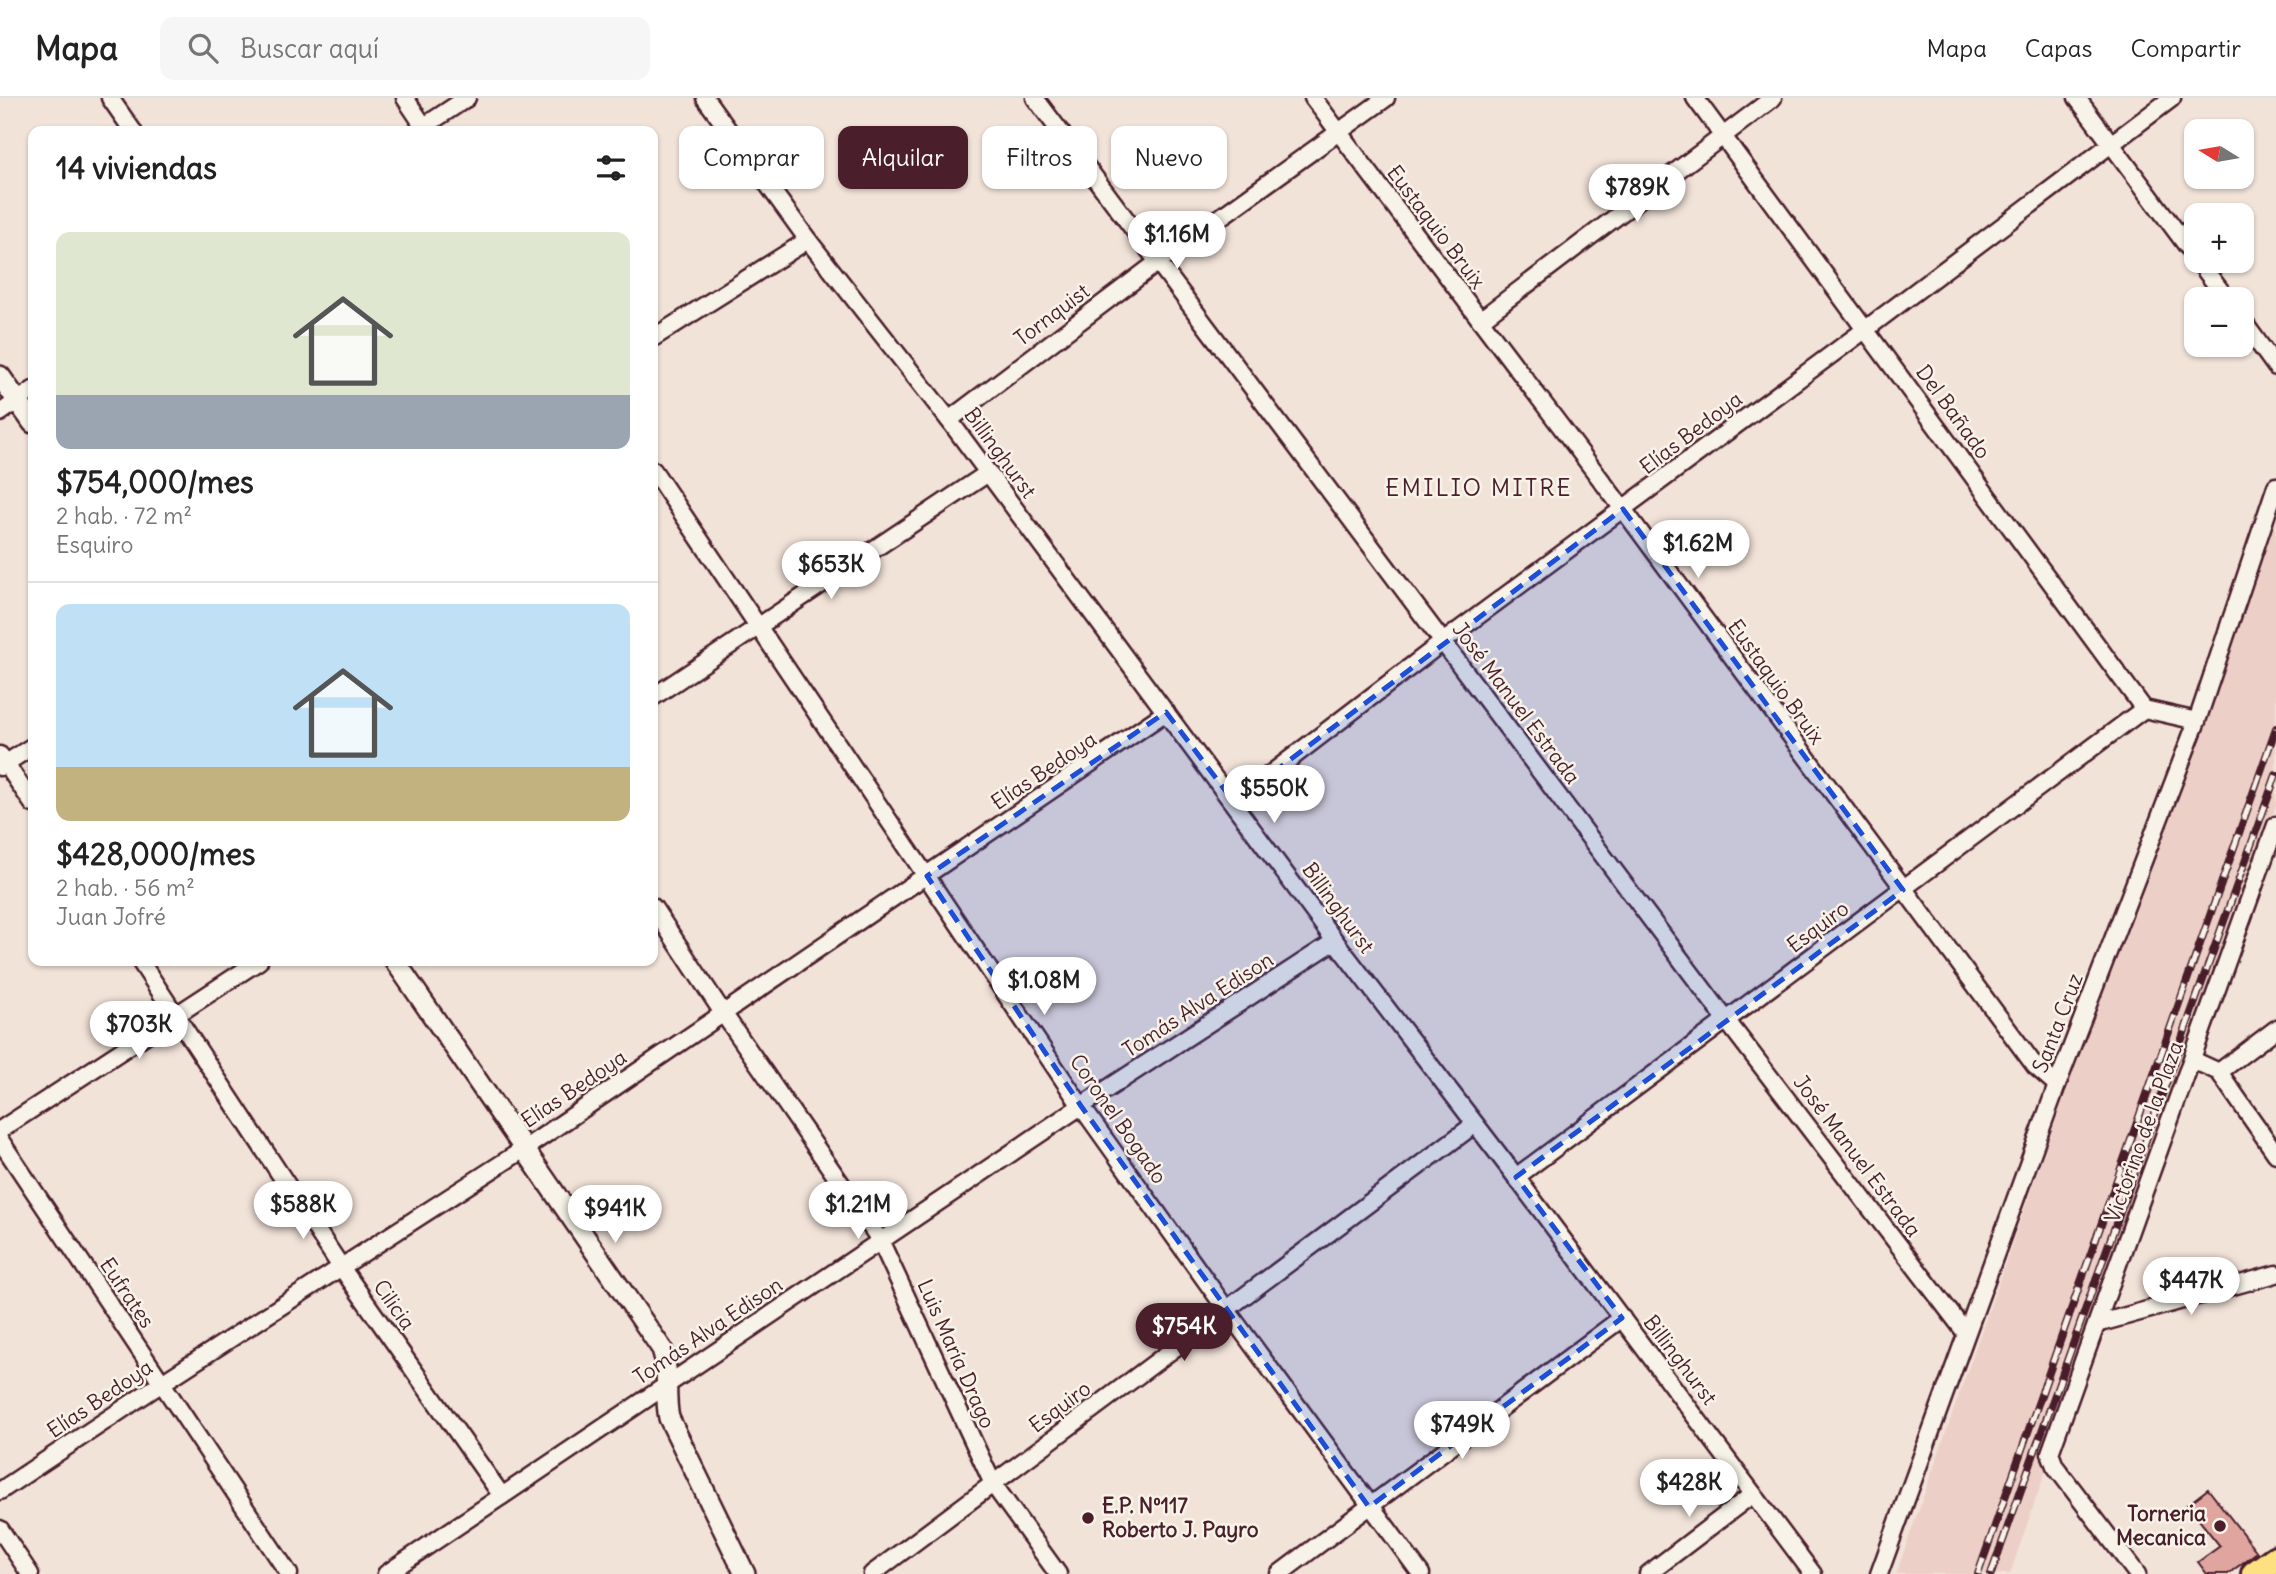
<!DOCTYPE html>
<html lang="es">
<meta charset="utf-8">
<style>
:root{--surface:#fff;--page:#f6f6f6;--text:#222;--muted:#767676;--line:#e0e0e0;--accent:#4a1f2b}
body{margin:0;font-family:Delius,sans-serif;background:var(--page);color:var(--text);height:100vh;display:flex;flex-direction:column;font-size:26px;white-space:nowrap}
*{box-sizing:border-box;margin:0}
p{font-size:23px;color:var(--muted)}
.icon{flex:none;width:38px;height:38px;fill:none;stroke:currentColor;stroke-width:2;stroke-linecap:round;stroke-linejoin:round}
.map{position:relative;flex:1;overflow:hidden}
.panel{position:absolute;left:28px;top:28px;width:630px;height:840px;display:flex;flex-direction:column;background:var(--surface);border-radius:14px;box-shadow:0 2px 5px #0004}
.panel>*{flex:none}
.top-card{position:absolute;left:679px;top:28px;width:665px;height:63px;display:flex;gap:14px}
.needle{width:46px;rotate:281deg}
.controls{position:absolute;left:2184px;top:21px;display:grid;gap:14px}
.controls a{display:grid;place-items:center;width:70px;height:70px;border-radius:14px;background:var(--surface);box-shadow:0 2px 5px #0004;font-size:35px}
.price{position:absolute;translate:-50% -60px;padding:0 16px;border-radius:24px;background:#fff;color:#222;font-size:23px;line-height:46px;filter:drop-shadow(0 2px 4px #0008)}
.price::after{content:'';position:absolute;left:50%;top:42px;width:21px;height:16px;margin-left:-10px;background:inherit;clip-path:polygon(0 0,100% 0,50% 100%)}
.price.on{background:var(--accent);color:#fff}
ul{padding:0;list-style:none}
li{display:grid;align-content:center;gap:14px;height:371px;padding:0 28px}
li+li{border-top:2px solid var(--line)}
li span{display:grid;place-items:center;height:217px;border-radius:14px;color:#555}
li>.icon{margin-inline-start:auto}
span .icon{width:126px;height:126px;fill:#fffc;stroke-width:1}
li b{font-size:30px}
h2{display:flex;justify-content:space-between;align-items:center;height:84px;padding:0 28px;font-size:30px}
.tag{padding:0 24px;border-radius:14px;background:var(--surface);box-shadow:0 2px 5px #0004;font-size:24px;line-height:63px}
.tag.on{background:var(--accent);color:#fff}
header{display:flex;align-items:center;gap:42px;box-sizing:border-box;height:98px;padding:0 35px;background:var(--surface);border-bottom:2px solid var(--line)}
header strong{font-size:33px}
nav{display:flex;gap:38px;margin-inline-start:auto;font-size:24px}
.search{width:490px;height:63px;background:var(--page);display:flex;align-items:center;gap:18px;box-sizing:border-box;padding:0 24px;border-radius:14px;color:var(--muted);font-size:26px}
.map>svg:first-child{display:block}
.built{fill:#ecd0c7}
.building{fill:#dfa59e;stroke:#4a1f2b;stroke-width:2}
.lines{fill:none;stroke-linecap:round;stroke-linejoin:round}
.minor-casing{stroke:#4a1f2b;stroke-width:21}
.tertiary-casing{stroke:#4a1f2b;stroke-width:24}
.primary-casing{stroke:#4a1f2b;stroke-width:32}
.minor{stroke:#f7f3e8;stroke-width:16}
.tertiary{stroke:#f7f3e8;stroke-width:19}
.primary{stroke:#fde080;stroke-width:26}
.rail-casing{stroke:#4a1f2b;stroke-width:8}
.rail{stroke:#f7f3e8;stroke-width:5;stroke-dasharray:16;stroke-linecap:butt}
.marked{fill:#1d4ed8;fill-opacity:0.2;stroke:#1d4ed8;stroke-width:5;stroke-dasharray:14 9;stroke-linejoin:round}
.poi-dot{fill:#4a1f2b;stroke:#f7f3e8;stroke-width:2.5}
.labels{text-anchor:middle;stroke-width:5;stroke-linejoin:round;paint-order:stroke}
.street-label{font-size:21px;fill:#4a1f2b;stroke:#f7f3e8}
.poi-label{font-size:21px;font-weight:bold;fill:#4a1f2b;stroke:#f7f3e8;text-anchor:start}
.quarter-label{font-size:24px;letter-spacing:2px;fill:#4a1f2b;stroke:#f7f3e8}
</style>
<header>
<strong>Mapa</strong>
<div class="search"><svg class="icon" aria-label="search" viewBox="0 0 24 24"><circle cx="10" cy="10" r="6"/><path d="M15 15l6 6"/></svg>Buscar aquí</div>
<nav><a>Mapa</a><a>Capas</a><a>Compartir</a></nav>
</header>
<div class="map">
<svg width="2276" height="1476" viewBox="0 0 2276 1476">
<rect width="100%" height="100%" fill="#f2e3d9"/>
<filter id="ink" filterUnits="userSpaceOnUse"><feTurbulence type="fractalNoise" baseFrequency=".0143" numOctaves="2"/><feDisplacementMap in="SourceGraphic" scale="14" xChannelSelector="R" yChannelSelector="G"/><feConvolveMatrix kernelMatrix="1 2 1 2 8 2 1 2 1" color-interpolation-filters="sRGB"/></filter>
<g filter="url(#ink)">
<path class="built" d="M2276 395V708L2010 1476H1896Z"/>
<path class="building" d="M2208 1391 2257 1454 2228 1476H2207L2198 1464 2220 1448 2187 1407Z"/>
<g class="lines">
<defs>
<g id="minor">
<path d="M110 0 133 33"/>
<path d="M405 0 427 33"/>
<path d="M705 0 808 142 949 322 1335 843 1516 1079 1813 1476"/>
<path d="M1035 0 1727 923 1965 1234"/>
<path d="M1313 0 1623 411 2035 968 2057 987"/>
<path d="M1695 0 2144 611 2197 623"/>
<path d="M2077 0 2196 160"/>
<path d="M417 33 467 0"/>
<path d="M2198 163 2227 201"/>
<path d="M1480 222 1773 0"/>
<path d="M2242 222 2276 269"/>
<path d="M653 240 808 142"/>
<path d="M0 315 33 292"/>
<path d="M949 322 1158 164 1386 0"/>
<path d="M653 372 1081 1008 1226 1211 1421 1476"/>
<path d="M653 599 988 375"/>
<path d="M0 657 33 706"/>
<path d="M0 669 33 648"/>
<path d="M1234 704 1444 543 1866 231 2172 0"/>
<path d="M653 809 723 915 880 1142 993 1386 1058 1476"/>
<path d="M140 863 341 1169 502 1398"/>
<path d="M2193 962 2219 974 2276 1056"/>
<path d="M2219 974 2276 931"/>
<path d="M0 1032 259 863"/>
<path d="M0 1042 289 1476"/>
<path d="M1516 1079 2144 611"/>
<path d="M2097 1226 2276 1176"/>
<path d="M0 1393 162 1285 524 1051 1166 614"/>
<path d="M0 1431 30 1476"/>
<path d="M386 1476 1081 1008 1335 843"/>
<path d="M872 1476 1475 1026"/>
<path d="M1279 1476 1622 1220"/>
<path d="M1648 1476 1753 1396"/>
<path d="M1879 1476 2057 987 2197 623 2276 388"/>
<path d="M2137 1476 2055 1368 2050 1355 2276 727"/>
</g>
<g id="tertiary">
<path d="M0 278 33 325"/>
<path d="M395 863 662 1251C670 1273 664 1297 669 1320L745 1476"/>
</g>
<path id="primary" d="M2255 1476 2276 1461"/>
</defs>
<use href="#minor" class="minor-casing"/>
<use href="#tertiary" class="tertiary-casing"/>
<use href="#primary" class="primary-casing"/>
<use href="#minor" class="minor"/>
<use href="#tertiary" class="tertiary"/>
<use href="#primary" class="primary"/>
<defs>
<g id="rail">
<path d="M1978 1476 2276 630"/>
<path d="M1991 1476 2276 677"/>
</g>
</defs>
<use href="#rail" class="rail-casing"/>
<use href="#rail" class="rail"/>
</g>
</g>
<path class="marked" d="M1623 411 1903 792 1516 1079 1622 1220 1369 1409 1081 1008 927 778 1166 614 1234 704Z"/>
<g class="poi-dot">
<circle cx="1088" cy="1420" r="7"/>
<circle cx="2220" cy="1428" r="7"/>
</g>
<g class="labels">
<g class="street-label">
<text transform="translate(1436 129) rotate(53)" y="7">Eustaquio Bruix</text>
<text transform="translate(1052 217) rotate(-37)" y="7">Tornquist</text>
<text transform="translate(1953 314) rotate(54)" y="7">Del Bañado</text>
<text transform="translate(1691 335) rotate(-37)" y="7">Elías Bedoya</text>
<text transform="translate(1000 355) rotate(54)" y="7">Billinghurst</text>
<text transform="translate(1776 584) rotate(54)" y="7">Eustaquio Bruix</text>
<text transform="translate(1516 605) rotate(53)" y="7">José Manuel Estrada</text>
<text transform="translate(1044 673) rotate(-34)" y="7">Elías Bedoya</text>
<text transform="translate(1338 810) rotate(54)" y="7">Billinghurst</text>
<text transform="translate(1818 829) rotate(-37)" y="7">Esquiro</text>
<text transform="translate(1198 907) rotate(-33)" y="7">Tomás Alva Edison</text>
<text transform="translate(2058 925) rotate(-69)" y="7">Santa Cruz</text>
<text transform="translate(574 991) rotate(-34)" y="7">Elías Bedoya</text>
<text transform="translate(1118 1021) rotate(55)" y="7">Coronel Bogado</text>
<text transform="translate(2144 1034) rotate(-70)" y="7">Victorino de la Plaza</text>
<text transform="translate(1857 1058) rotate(53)" y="7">José Manuel Estrada</text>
<text transform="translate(127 1195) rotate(56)" y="7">Eufrates</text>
<text transform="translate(394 1207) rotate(55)" y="7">Cilicia</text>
<text transform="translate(708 1233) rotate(-34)" y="7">Tomás Alva Edison</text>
<text transform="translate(956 1256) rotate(66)" y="7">Luis María Drago</text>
<text transform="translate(1680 1262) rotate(53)" y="7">Billinghurst</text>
<text transform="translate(100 1301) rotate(-34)" y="7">Elías Bedoya</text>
<text transform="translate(1060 1309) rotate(-37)" y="7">Esquiro</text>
</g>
<g class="poi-label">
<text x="1102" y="1415">E.P. Nº117<tspan x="1102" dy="24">Roberto J. Payro</tspan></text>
<text x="2206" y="1423" text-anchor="end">Torneria<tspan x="2206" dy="24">Mecanica</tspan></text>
</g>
<g class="quarter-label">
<text x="1479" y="398">EMILIO MITRE</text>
</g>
</g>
</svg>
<div class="controls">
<a><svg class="needle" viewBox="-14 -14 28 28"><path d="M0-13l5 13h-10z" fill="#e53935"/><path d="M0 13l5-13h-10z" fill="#767676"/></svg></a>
<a>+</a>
<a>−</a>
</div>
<b class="price" style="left:1637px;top:126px">$789K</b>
<b class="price" style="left:1177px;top:173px">$1.16M</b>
<b class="price" style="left:1698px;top:482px">$1.62M</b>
<b class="price" style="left:831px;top:503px">$653K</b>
<b class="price" style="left:1274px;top:727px">$550K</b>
<b class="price" style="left:1044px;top:919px">$1.08M</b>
<b class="price" style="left:139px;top:963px">$703K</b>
<b class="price" style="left:303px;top:1143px">$588K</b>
<b class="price" style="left:858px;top:1143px">$1.21M</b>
<b class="price" style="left:615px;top:1147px">$941K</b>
<b class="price" style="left:2191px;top:1219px">$447K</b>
<b class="price on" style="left:1184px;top:1265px">$754K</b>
<b class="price" style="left:1462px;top:1363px">$749K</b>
<b class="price" style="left:1689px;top:1421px">$428K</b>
<div class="top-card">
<a class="tag">Comprar</a>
<a class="tag on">Alquilar</a>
<a class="tag">Filtros</a>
<a class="tag">Nuevo</a>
</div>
<section class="panel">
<h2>14 viviendas<svg class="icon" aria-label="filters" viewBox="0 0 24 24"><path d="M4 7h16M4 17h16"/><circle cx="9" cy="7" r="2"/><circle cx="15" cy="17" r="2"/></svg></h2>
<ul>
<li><span style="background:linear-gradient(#dfe7d0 75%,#9aa5b1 0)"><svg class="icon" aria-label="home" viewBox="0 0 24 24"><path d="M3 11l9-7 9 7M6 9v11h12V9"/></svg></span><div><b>$754,000/mes</b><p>2 hab. · 72 m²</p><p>Esquiro</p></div></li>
<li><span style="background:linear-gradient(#bfe0f5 75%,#c2b280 0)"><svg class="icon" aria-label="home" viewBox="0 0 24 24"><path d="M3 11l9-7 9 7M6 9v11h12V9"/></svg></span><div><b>$428,000/mes</b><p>2 hab. · 56 m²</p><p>Juan Jofré</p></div></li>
</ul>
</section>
</div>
